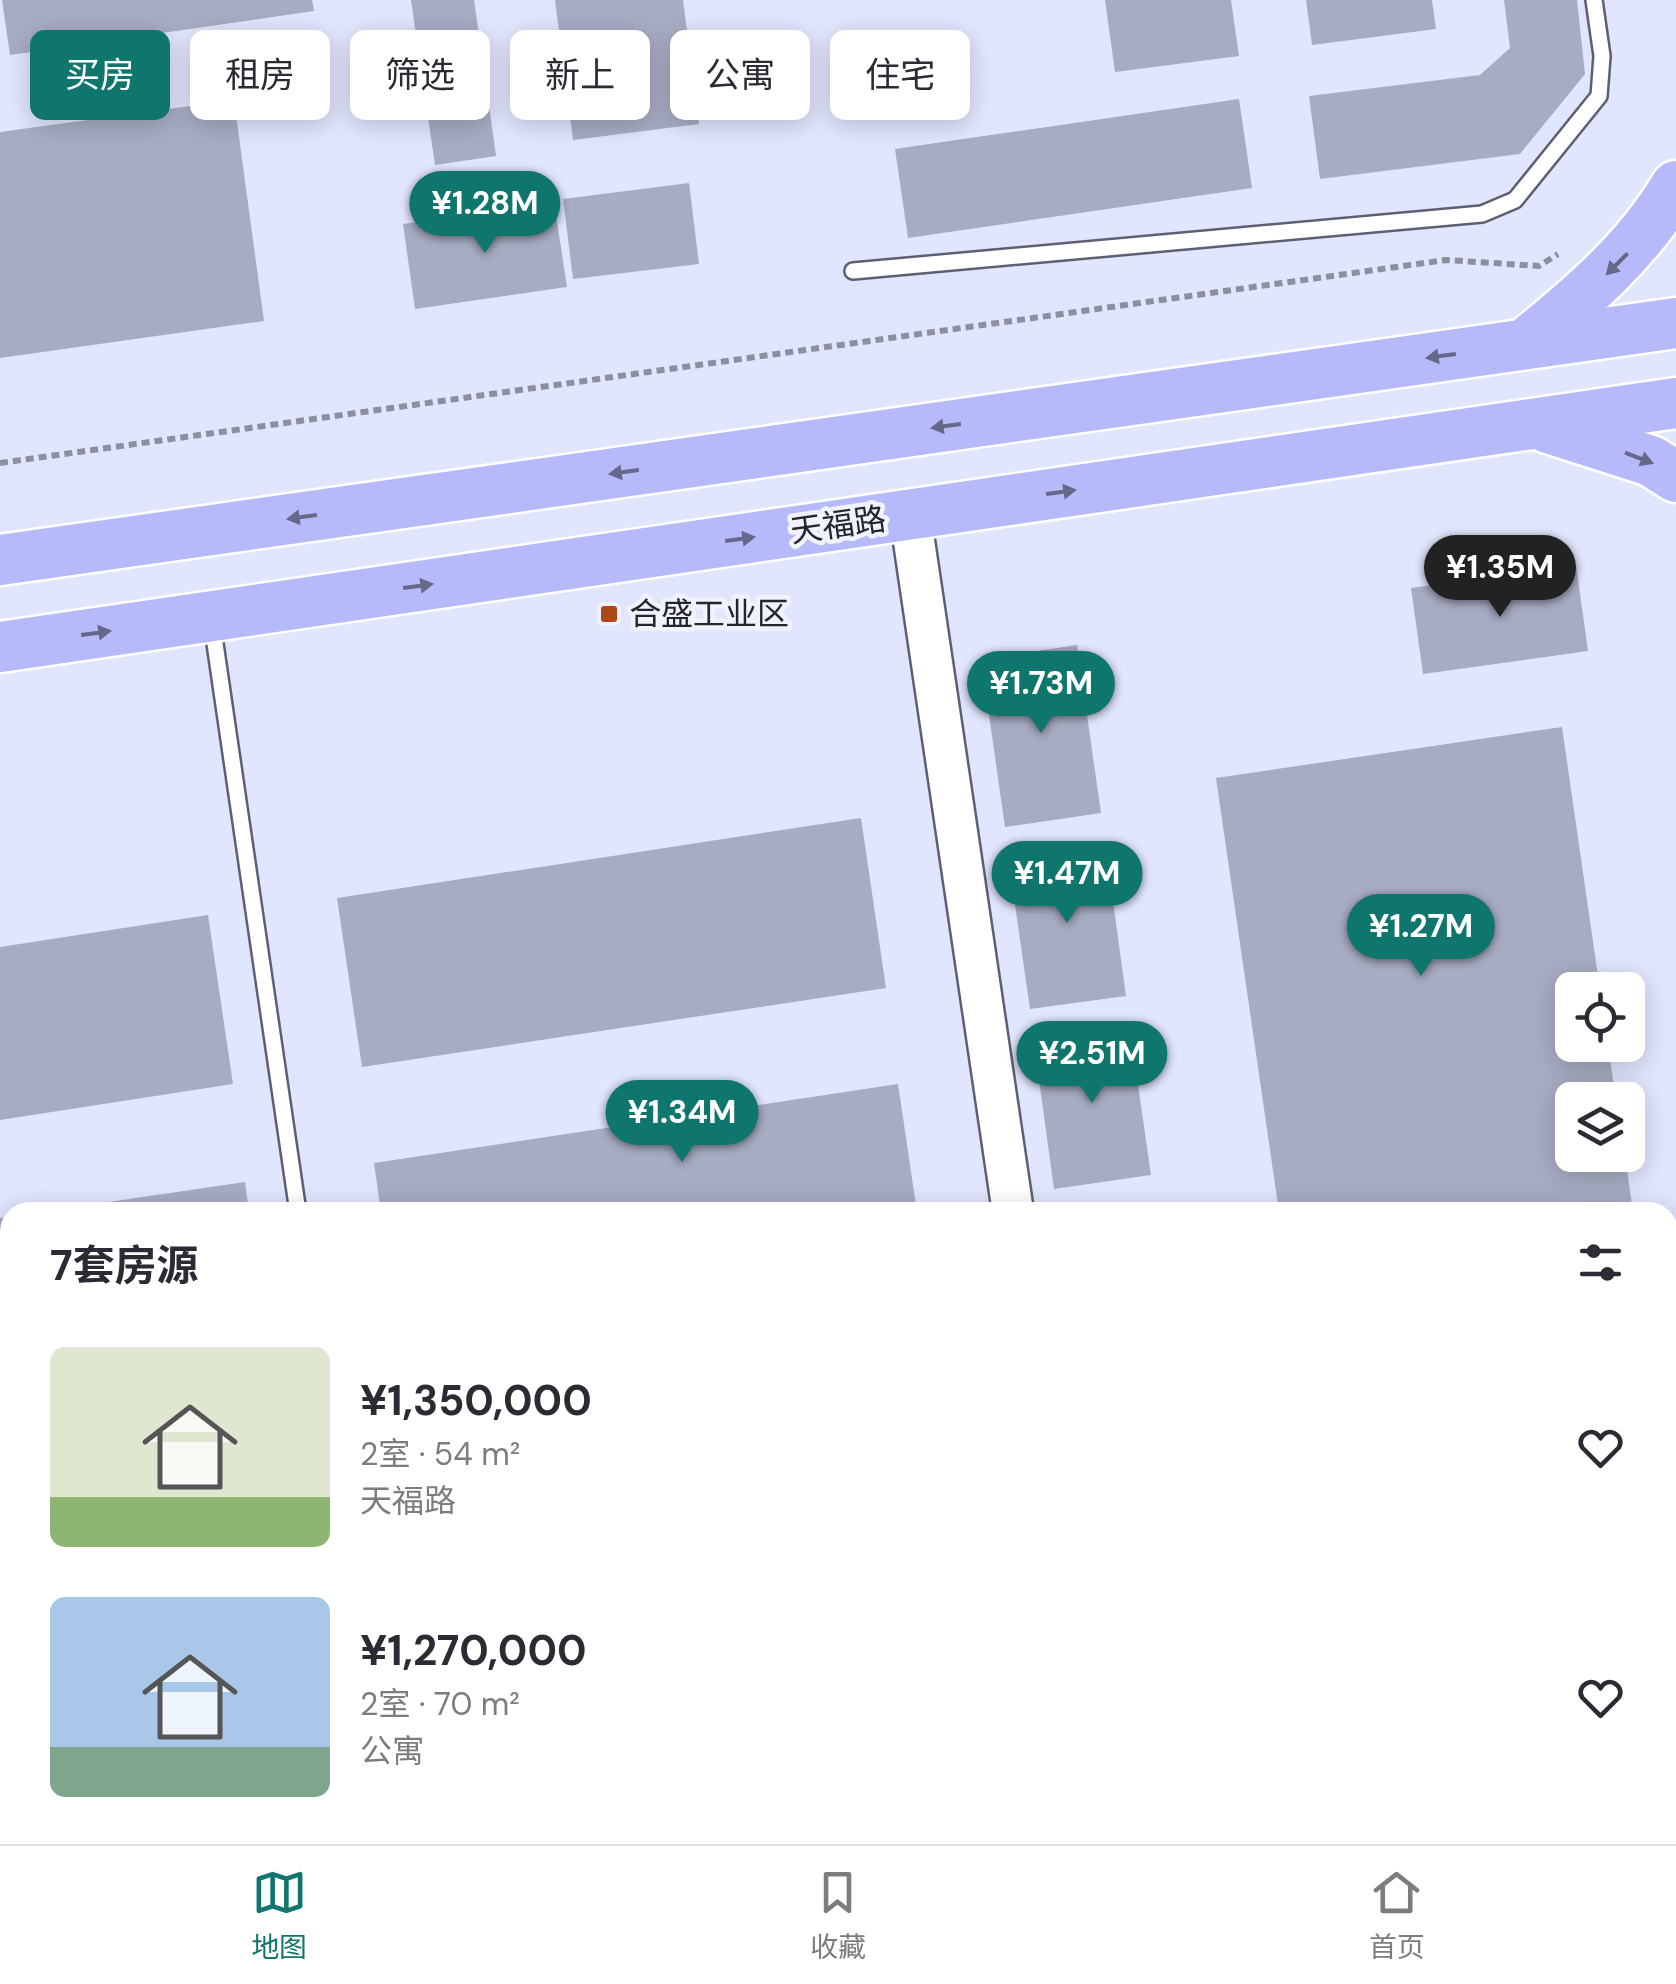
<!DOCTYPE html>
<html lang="zh">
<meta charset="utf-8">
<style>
:root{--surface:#fff;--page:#f7f7f7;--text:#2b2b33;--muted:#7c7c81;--line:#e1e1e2;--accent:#0f766e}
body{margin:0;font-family:"DM Sans","Noto Sans SC",sans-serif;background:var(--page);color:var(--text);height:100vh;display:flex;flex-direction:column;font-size:38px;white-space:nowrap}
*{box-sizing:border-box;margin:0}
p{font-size:32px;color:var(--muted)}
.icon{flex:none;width:55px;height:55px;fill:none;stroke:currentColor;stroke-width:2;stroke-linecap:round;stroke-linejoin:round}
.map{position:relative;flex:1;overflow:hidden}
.details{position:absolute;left:0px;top:1202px;width:1678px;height:642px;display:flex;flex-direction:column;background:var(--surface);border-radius:30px 30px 0 0;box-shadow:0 5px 25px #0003}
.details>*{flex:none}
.hud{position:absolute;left:30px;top:30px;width:1000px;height:90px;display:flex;gap:20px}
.buttons{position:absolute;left:1555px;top:972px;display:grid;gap:20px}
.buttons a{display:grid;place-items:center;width:90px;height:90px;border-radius:15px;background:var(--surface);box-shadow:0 5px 25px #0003;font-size:50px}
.price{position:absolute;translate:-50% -85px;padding:0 22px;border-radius:35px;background:var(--accent);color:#fff;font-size:32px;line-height:65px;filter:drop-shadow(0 2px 5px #0008)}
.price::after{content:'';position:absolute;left:50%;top:60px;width:30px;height:22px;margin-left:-15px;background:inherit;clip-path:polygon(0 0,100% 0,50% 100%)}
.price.on{background:#222;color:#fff}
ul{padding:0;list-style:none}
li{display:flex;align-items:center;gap:30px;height:250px;padding:0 50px}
li span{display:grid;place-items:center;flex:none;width:280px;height:200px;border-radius:15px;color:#555}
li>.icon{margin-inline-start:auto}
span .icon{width:120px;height:120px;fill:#fffc;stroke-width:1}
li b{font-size:42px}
h2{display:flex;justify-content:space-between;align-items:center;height:120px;padding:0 50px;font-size:42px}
.tag{padding:0 35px;border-radius:15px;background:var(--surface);box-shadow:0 5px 25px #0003;font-size:35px;line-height:90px}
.tag.on{background:var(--accent);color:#fff}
.menu{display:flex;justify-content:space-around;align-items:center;height:140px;border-top:2px solid var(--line);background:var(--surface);font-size:28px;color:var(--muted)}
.menu a{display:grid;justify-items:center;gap:5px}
.menu .on{color:var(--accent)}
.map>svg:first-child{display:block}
.building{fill:#a8acc3}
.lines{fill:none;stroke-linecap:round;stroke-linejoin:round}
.service-casing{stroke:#5d6075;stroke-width:20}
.tertiary-casing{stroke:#5d6075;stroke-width:45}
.primary-casing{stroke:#fff;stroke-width:55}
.path{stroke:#8c8fa0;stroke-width:6;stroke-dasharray:8 5;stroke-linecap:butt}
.service{stroke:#fff;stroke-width:15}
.tertiary{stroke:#fff;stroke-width:40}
.primary{stroke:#b6bafb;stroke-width:50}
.oneway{fill:#66688a}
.poi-dot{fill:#ad4818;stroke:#f1f3fc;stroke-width:4}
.labels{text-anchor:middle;stroke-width:9;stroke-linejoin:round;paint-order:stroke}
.street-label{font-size:32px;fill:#24252e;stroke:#f1f3fc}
.poi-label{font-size:32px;fill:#24252e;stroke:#f1f3fc;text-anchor:start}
</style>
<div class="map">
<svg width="1676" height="1844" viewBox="0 0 1676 1844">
<rect width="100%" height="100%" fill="#e1e5fd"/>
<g class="building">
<path d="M2 0H312L314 11 10 55Z"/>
<path d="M411 0H474L496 156 435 165Z"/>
<path d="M555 0H683L699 124 573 140Z"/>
<path d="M1105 0H1231L1239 56 1115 72Z"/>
<path d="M1306 0H1432L1436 29 1312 45Z"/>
<path d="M1504 0H1577L1585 74 1520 154 1320 179 1309 96 1480 75 1510 48Z"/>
<path d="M1239 99 1252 188 908 238 895 149Z"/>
<path d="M234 100 264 321 0 358V132Z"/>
<path d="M689 183 699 264 573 279 563 199Z"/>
<path d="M554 202 567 287 415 309 403 224Z"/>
<path d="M1576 565 1588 651 1423 674 1411 588Z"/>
<path d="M1077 645 1101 813 1005 827 981 659Z"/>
<path d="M1562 727 1600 990H1572V1045H1608L1616 1100H1572V1155H1625L1633 1212H1279L1216 778Z"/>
<path d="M861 818 886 988 362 1067 337 898Z"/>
<path d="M1105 843 1126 996 1030 1009 1008 856Z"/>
<path d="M208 915 233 1084 0 1120V947Z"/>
<path d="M1129 1022 1151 1175 1054 1189 1033 1036Z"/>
<path d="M898 1084 917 1212H381L374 1163Z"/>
<path d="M245 1182 249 1212H54V1210Z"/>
<path d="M10 1217V1390L0 1391V1218Z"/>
<path d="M1676 1654V1844H1364L1362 1835H1668V1655Z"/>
<path d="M10 1825V1835H115L116 1844H0V1826Z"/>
<path d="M183 1835H331L332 1844H185Z"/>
<path d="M854 1835H1005L1007 1844H852L851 1836Z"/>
<path d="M1149 1835H1248L1250 1844H1151Z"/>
</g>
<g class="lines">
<defs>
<g id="service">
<path d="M853 271 1482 214 1515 200 1599 96 1602 56 1594 0"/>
<path d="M212 623 298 1212"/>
</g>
<g id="tertiary">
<path d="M910 514 1013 1212"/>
<path d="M1104 1835 1105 1844"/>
</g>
<g id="primary">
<path d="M1525 344C1583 297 1637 251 1676 186"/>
<path d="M1548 428 1651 461 1676 477"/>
<path d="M0 560 1676 323"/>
<path d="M0 647 1676 403"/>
</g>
</defs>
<use href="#service" class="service-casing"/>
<use href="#tertiary" class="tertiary-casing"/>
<use href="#primary" class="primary-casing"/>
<path class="path" d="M0 463 1446 260 1539 266 1558 254"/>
<use href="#service" class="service"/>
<use href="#tertiary" class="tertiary"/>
<use href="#primary" class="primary"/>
</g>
<defs><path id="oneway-solid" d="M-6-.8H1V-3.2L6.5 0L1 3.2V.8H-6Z" transform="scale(2.5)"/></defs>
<g class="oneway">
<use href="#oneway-solid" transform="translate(1617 264) rotate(135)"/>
<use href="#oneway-solid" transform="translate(1441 356) rotate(172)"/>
<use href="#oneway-solid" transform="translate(946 426) rotate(172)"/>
<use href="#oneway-solid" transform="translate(1639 458) rotate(21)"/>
<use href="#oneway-solid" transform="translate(624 472) rotate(172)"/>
<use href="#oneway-solid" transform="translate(1061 492) rotate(-8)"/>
<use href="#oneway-solid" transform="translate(302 517) rotate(172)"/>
<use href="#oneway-solid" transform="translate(740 539) rotate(-8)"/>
<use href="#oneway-solid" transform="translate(418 586) rotate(-8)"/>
<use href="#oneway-solid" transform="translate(96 633) rotate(-8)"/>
</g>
<rect class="poi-dot" x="599" y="604" width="20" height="20" rx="5"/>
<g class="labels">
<g class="street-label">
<text transform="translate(838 525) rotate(-8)" y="11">天福路</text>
</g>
<g class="poi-label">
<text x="629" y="625">合盛工业区</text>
</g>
</g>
</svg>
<div class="buttons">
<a><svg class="icon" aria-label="locate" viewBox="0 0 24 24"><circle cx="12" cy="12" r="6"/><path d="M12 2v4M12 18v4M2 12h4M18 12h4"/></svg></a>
<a><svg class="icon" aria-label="layers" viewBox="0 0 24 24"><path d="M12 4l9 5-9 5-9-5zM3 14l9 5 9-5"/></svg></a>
</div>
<b class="price" style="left:485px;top:256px">¥1.28M</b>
<b class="price on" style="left:1500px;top:620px">¥1.35M</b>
<b class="price" style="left:1041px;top:736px">¥1.73M</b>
<b class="price" style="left:1067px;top:926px">¥1.47M</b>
<b class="price" style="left:1421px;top:979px">¥1.27M</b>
<b class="price" style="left:1092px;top:1106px">¥2.51M</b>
<b class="price" style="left:682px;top:1165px">¥1.34M</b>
<div class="hud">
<a class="tag on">买房</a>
<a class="tag">租房</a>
<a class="tag">筛选</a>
<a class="tag">新上</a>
<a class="tag">公寓</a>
<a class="tag">住宅</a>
</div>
<section class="details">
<h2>7套房源<svg class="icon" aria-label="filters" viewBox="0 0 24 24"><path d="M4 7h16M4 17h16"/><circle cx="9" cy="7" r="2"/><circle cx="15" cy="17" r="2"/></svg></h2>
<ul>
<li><span style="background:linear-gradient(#dfe7d0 75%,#8fb573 0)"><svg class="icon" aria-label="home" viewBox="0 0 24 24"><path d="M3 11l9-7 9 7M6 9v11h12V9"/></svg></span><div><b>¥1,350,000</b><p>2室 · 54 m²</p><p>天福路</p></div><svg class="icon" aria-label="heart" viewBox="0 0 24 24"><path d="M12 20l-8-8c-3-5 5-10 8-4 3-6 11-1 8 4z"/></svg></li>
<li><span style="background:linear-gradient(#a9c7e8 75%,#7fa58c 0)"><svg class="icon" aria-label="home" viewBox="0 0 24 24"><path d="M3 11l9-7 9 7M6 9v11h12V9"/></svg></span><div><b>¥1,270,000</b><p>2室 · 70 m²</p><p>公寓</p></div><svg class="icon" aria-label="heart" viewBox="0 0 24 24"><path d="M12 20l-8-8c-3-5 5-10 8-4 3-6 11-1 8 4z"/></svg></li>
</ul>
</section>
</div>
<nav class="menu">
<a class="on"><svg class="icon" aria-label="map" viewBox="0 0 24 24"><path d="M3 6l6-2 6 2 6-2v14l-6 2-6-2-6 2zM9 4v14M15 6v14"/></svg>地图</a>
<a><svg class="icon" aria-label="saved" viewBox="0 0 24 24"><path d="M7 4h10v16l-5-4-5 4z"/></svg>收藏</a>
<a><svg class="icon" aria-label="home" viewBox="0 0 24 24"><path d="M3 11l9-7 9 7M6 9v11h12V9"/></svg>首页</a>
</nav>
